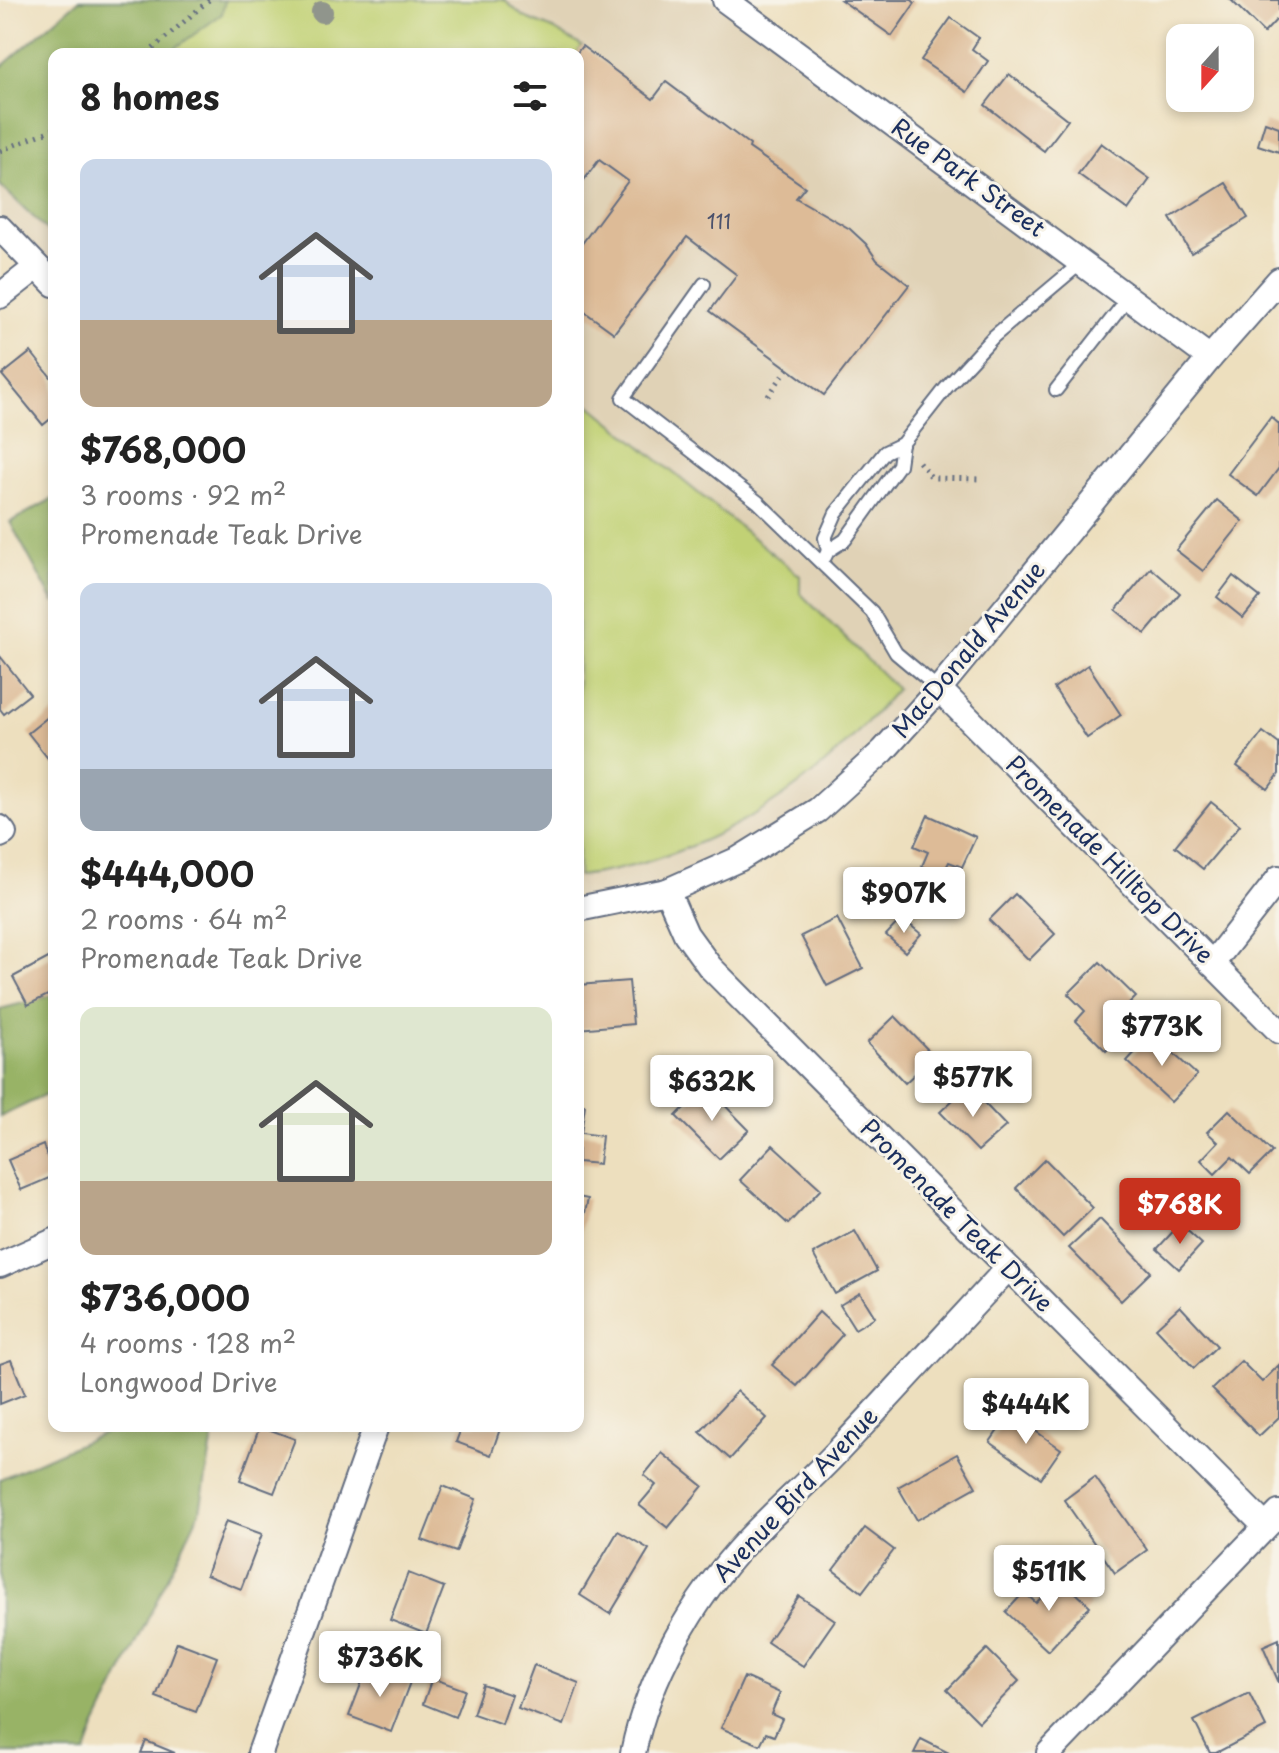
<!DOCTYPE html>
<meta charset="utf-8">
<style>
:root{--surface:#fff;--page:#f6f6f6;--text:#222;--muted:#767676;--accent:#c8321e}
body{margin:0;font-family:"Playpen Sans",sans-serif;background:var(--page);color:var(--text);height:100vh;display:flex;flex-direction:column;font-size:30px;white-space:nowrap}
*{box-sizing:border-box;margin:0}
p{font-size:26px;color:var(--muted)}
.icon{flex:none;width:44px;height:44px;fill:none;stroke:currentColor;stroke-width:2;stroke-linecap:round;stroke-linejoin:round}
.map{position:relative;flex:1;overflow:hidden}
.side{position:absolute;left:48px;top:48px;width:536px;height:1384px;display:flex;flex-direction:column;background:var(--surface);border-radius:16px;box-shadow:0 4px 12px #0003}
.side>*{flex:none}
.needle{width:52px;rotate:201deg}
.tools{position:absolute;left:1166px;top:24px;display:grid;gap:16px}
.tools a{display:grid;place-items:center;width:88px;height:88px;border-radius:16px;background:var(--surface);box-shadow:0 4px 12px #0003;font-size:40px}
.price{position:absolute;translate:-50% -68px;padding:0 18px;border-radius:8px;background:#fff;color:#222;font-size:26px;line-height:52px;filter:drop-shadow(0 2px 4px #0008)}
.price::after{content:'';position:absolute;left:50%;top:48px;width:24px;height:18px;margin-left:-12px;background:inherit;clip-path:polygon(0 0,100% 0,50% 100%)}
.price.on{background:var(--accent);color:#fff}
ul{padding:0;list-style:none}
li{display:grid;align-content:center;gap:16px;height:424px;padding:0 32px}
li span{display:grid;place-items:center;height:248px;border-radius:16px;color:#555}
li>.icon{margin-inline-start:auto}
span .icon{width:144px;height:144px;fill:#fffc;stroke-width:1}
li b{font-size:34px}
h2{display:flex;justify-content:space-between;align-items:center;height:96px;padding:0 32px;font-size:34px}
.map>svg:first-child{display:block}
.built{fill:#e0d2b6}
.green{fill:#c1d174;stroke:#6e8069;stroke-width:2}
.forest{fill:#98b366;stroke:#5a7162;stroke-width:2}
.building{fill:#ddbb97}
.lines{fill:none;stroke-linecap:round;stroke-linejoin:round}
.lane-casing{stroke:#646d80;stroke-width:16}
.street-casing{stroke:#646d80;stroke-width:28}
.path{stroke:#646d80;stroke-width:5;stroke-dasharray:2 6;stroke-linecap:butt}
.lane{stroke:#fff;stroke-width:12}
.street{stroke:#fff;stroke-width:24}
.tree{fill:#90958c}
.labels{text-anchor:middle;stroke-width:6;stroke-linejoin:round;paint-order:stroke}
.number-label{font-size:20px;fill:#4c526c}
.street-label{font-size:24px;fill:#1b2f5e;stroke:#f7f3e8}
</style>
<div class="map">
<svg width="1279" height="1753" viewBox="0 0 1279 1753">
<rect width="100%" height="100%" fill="#f7f3e8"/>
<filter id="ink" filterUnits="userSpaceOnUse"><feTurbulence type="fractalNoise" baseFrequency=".0125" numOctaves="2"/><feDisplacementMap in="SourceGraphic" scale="16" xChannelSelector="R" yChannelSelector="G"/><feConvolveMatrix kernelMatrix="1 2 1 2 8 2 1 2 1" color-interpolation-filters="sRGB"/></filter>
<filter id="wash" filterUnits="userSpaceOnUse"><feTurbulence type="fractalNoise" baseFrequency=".006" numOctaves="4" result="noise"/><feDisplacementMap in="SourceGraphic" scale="32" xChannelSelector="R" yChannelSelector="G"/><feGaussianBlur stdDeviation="1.8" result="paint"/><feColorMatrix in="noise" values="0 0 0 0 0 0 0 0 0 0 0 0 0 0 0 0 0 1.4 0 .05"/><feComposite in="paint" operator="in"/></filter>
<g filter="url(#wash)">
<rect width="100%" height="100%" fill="#eddfbe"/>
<path class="built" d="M79 0H725L1210 358 883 751 739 859 578 909V54H54V284L0 228V68Z"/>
<g class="green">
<path d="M209 0H504L524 17 553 29 582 46 576 54H147Z"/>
<path d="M578 395 800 576V593L897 689C882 706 867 723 851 739 781 810 678 865 578 876Z"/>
</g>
<g class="forest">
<path d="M79 0H225L222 14 167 54H54V237L0 185V68Z"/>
<path d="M54 498V603L10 522Z"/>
<path d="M54 995V1091L0 1117V1009Z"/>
<path d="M119 1426H215L200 1511 95 1728 86 1753H0V1479Z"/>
</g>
<g id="blocks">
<g class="building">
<path d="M841 0H912L915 3 892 36Z"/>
<path d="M1231 0H1279V17L1264 33Z"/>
<path d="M951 18 979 38 972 49 988 61 967 92 921 60Z"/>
<path d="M582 46 653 99 666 82 750 145 749 148 805 187 796 198 850 229 866 244 877 260 909 285 824 395 710 311 737 275 687 237 614 333 578 307V249L628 181 599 160 578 188 576 54Z"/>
<path d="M1009 74 1068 120 1044 151 985 105Z"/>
<path d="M1265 122 1279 127V152L1258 145Z"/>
<path d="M1101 143 1150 179 1128 210 1078 174Z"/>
<path d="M1226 183 1248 218 1191 253 1170 218Z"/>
<path d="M31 352 54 381V416L43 425 2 375Z"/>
<path d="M1271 417 1279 424V468L1258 496 1228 474Z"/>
<path d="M1217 500 1243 521 1203 571 1176 550Z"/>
<path d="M1151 568 1180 593 1145 634 1116 610Z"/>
<path d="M1233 576 1260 597 1243 618 1217 597Z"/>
<path d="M0 656 30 694 4 714 0 709Z"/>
<path d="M1088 665 1121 715 1087 738 1054 688Z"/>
<path d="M54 712V766L28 733Z"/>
<path d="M1263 732 1279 744V774L1268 789 1237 766Z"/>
<path d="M1211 802 1240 825 1203 869 1175 846Z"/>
<path d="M928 815 976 837 962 867 949 862 942 875 922 866 928 852 914 846Z"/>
<path d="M1015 894 1055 934 1029 960 989 920Z"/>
<path d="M837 918 863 968 827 986 801 936Z"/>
<path d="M902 918 921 934 905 952 886 935Z"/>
<path d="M54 955V992L28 1005 13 977Z"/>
<path d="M1100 962 1136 997 1126 1007 1138 1018 1106 1051 1076 1021 1085 1011 1068 994Z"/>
<path d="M629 981 633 1024 578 1029V985Z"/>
<path d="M895 1016 934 1056 905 1083 867 1043Z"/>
<path d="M1152 1034 1197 1075 1171 1102 1127 1061Z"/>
<path d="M706 1086 749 1130 719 1159 676 1116Z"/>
<path d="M968 1086 1006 1126 978 1151 940 1112Z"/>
<path d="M578 1104 585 1105 581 1133 602 1136 599 1164 578 1162Z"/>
<path d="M1229 1110 1272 1152 1250 1174 1232 1157 1215 1174 1201 1160 1218 1142 1207 1132Z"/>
<path d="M43 1145 54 1176 21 1190 8 1160Z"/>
<path d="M773 1145 821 1189 788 1224 740 1180Z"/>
<path d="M1045 1159 1093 1208 1063 1237 1016 1188Z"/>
<path d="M578 1197 588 1199 579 1240H578Z"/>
<path d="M1100 1219 1151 1272 1121 1301 1069 1248Z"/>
<path d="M1180 1224 1202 1244 1179 1269 1157 1249Z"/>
<path d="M855 1231 877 1271 835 1294 813 1254Z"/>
<path d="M860 1293 875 1317 855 1329 840 1305Z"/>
<path d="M1180 1306 1217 1346 1194 1368 1156 1328Z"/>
<path d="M819 1312 843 1334 797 1386 772 1365Z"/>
<path d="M11 1360 25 1394 0 1404V1364Z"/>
<path d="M1241 1361 1262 1382 1279 1365V1417L1259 1436 1212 1389Z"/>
<path d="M737 1391 767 1418 730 1459 700 1432Z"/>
<path d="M1010 1413 1061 1449 1041 1478 990 1442Z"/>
<path d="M260 1426 295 1439 274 1493 240 1480Z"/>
<path d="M462 1426H501L491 1455 456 1442Z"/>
<path d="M662 1453 703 1486 668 1528 639 1505 656 1485 644 1475Z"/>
<path d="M957 1454 976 1487 917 1520 898 1487Z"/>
<path d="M1095 1477 1147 1550 1115 1573 1064 1500Z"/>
<path d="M443 1486 476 1499 456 1552 422 1540Z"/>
<path d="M226 1521 262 1534 241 1589 206 1575Z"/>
<path d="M865 1528 894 1550 862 1592 833 1570Z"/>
<path d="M618 1531 649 1549 610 1614 580 1595Z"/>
<path d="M408 1573 444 1587 426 1634 390 1620Z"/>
<path d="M1060 1578 1090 1606 1048 1651 1006 1612 1024 1592 1036 1603Z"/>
<path d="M799 1596 835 1620 803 1666 767 1642Z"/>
<path d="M1279 1639V1683L1263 1646Z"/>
<path d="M177 1642 217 1657 196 1712 156 1697Z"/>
<path d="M987 1649 1019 1681 979 1722 947 1690Z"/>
<path d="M534 1665 579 1683 564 1725 518 1708Z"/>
<path d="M368 1666 410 1682 391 1732 349 1716Z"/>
<path d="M744 1677 780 1693 771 1714 782 1719 774 1736 766 1733 760 1745 721 1728Z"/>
<path d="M432 1678 465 1690 455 1717 423 1704Z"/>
<path d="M483 1685 512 1695 502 1724 473 1714Z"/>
<path d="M1249 1693 1266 1727 1216 1753H1210L1194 1721Z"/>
<path d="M921 1739 949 1753H914Z"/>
<path d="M146 1741 175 1753H141Z"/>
</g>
</g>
</g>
<g filter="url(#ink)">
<use href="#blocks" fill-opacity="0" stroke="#646d80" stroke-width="2"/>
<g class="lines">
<defs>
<g id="lane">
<path d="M704 284 623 398 758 502 872 612 896 653 939 689"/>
<path d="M1056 390 1129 297"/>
<path d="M828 551 825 538 836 513 885 452 902 444 946 388 993 337 1082 262"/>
<path d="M825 557 828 551 845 540 899 465 902 444"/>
</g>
<g id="street">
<path d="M725 0 1210 358"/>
<path d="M0 228 54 284"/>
<path d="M0 296 37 267"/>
<path d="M939 689 1279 1031"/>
<path d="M0 828 4 833 0 835"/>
<path d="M667 891 686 934 710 967 1265 1526"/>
<path d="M578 909 667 891 739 859 818 810 883 751 939 689 1210 358 1279 280"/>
<path d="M1212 964 1279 878"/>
<path d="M0 1265 54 1241"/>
<path d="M260 1753 376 1426"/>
<path d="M633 1753C649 1675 693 1599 747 1541 776 1510 809 1482 838 1451 895 1391 951 1329 1008 1268"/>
<path d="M1049 1753 1279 1513"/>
</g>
</defs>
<use href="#lane" class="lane-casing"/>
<use href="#street" class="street-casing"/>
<g class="path">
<path d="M147 54 209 0"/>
<path d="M0 151 54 129"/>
<path d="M768 396 788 368"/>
<path d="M919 462 932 478 982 479"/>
</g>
<use href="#lane" class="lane"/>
<use href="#street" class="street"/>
</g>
<circle class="tree" cx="322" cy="12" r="11"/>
</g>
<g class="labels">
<g class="number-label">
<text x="719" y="229">111</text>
</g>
<g class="street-label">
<text transform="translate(968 178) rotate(36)" y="8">Rue Park Street</text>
<text transform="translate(969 650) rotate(-50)" y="8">MacDonald Avenue</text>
<text transform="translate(1109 860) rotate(45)" y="8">Promenade Hilltop Drive</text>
<text transform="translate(956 1216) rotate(45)" y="8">Promenade Teak Drive</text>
<text transform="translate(796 1495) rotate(-47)" y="8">Avenue Bird Avenue</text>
</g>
</g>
</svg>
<div class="tools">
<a><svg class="needle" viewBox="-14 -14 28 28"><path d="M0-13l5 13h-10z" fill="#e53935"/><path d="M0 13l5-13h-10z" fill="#767676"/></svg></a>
</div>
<b class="price" style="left:904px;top:935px">$907K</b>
<b class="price" style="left:1162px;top:1068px">$773K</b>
<b class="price" style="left:973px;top:1119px">$577K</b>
<b class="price" style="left:712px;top:1123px">$632K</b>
<b class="price on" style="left:1180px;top:1246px">$768K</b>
<b class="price" style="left:1026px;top:1446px">$444K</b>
<b class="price" style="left:1049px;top:1613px">$511K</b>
<b class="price" style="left:380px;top:1699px">$736K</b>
<section class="side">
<h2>8 homes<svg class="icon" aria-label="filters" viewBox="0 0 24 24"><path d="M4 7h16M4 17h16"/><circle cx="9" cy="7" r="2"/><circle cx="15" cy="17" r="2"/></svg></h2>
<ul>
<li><span style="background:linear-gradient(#c9d6e8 65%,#b9a48a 0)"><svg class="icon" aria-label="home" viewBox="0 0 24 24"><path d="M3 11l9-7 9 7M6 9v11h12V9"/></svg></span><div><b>$768,000</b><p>3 rooms · 92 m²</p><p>Promenade Teak Drive</p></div></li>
<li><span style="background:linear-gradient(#c9d6e8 75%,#9aa5b1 0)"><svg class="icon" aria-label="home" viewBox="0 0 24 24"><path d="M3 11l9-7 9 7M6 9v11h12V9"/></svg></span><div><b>$444,000</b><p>2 rooms · 64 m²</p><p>Promenade Teak Drive</p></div></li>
<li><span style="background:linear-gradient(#dfe7d0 70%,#b9a48a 0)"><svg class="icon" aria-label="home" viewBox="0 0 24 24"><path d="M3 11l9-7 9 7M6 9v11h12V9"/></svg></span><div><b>$736,000</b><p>4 rooms · 128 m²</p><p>Longwood Drive</p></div></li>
</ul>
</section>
</div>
